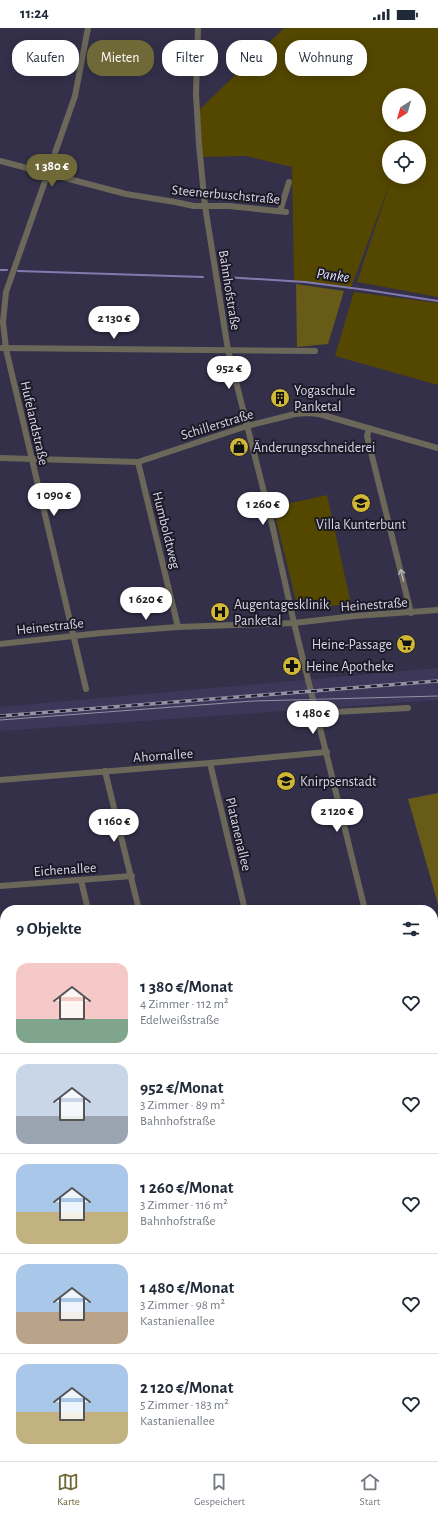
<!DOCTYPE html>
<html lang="de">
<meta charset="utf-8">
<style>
:root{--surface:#fff;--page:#f2f2f3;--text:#1f2937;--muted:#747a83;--line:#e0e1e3;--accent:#6f6937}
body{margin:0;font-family:"Alegreya Sans",sans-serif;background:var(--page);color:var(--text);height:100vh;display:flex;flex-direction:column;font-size:15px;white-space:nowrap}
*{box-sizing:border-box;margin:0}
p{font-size:13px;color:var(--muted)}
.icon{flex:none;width:22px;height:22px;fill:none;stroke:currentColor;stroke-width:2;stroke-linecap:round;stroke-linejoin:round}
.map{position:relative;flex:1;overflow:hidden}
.panel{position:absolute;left:0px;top:877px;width:438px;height:556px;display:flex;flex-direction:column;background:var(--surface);border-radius:16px 16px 0 0;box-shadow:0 2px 10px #0003}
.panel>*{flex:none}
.hud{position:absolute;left:12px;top:12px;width:414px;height:36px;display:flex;gap:8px}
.needle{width:26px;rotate:217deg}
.buttons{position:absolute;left:382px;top:60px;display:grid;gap:8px}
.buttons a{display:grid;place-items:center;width:44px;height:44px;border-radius:50%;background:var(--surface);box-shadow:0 2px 10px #0003;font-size:20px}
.price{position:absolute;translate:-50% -34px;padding:0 9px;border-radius:14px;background:#fff;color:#222;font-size:13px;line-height:26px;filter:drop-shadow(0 1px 2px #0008)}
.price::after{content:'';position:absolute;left:50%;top:24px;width:12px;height:9px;margin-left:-6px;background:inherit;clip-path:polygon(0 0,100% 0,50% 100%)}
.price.active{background:var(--accent);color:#fff}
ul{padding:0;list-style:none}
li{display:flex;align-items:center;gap:12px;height:100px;padding:0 16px}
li+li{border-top:1px solid var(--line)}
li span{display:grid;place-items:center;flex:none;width:112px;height:80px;border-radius:12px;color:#555}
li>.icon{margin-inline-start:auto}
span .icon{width:48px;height:48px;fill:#fffc;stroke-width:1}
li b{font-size:17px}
h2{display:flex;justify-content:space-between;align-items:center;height:48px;padding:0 16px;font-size:17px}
.tag{padding:0 14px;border-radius:16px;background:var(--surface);box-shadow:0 2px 10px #0003;font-size:14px;line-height:36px}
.tag.active{background:var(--accent);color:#fff}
.status{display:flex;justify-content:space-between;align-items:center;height:28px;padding:0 20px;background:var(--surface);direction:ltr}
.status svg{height:11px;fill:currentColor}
.tabs{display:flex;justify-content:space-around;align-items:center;height:56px;border-top:1px solid var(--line);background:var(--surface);font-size:11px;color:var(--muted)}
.tabs a{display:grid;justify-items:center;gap:2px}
.tabs .active{color:var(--accent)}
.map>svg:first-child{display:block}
.built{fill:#3d3859}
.green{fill:#544700;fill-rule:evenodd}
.forest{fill:#685a17}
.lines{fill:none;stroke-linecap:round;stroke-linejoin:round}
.stream{stroke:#847aaf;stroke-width:2}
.minor{stroke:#6b685a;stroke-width:6}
.tram{stroke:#9391a6;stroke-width:1}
.rail-casing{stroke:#9391a6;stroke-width:3.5}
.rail{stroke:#1c1a26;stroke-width:2;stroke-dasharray:6;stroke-linecap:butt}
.oneway{stroke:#b2b0b6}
.labels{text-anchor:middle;stroke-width:4;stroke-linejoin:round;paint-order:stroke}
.street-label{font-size:14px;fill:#d8d6e8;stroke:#1c1a26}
.poi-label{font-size:14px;fill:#d8d6e8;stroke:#1c1a26;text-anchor:start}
.water-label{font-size:15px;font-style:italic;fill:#e0def2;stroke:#1c1a26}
</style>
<div class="status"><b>11:24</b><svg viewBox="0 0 49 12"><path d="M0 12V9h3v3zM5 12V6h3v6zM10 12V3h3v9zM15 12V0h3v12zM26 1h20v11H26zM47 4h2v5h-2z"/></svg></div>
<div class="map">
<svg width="438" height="1433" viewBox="0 0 438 1433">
<rect width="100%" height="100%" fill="#34304a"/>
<path class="built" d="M438 640V672L0 703V679Z"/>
<g class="green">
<path d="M284 0H438V269L357 254 392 149H419V119H389V149H392L351 260 294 253 292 139 245 128 202 129 197 84ZM389 67H419V97H389Z"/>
<path d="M354 264 438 275V357L335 328Z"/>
<path d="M327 467 351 576 298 581 273 479Z"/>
<path d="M5 1280V1428H313L316 1433H0V1281Z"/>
</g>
<g class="forest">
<path d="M296 256 344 263 328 316 297 319Z"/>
<path d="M438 765V876L408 771Z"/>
<path d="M438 960V1138L433 1141V961Z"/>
<path d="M438 1230V1343L433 1320V1233Z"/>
<path d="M438 1374V1433H377L374 1428H433V1376Z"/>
<path d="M130 1428H303L301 1433H124Z"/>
</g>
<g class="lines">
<g class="stream">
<path d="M0 242H7"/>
<path d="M18 243 203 249"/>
<path d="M224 249 305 254 367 262 438 273"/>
</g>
<g class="minor">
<path d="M198 0 196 66 199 117 205 178 228 322 272 496 294 595 365 882"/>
<path d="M0 133 126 166 175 174 194 178H229L286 184"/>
<path d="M280 183 289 154"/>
<path d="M0 320 315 323"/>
<path d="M369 401 367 408 411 585"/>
<path d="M0 430 138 434 247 398 295 386 308 385 319 386 438 420"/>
<path d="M138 434 178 599"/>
<path d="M0 616 101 605 178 599 294 595 355 588 438 582"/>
<path d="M86 661 6 321 3 294 6 264 75 68 88 0"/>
<path d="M317 685 408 680"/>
<path d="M210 735 245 882"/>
<path d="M105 743 139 882"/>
<path d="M0 752 210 735 327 724"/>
<path d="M81 852 88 882"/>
<path d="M0 858 132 848"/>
<path d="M0 950 5 949"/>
<path d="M433 959 438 958"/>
<path d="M0 1008 3 1046"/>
<path d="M0 1066 5 1069"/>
<path d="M362 1428 365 1433"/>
</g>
<path class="tram" d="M0 692 253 673 438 668"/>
<defs>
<path id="rail" d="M0 688 438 653"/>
</defs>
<use href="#rail" class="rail-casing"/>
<use href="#rail" class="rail"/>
</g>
<defs><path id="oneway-shaft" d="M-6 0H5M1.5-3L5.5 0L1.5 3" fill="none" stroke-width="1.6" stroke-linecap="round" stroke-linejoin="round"/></defs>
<use class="oneway" href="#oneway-shaft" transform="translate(402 547) rotate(-104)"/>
<defs>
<symbol id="building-disc" viewBox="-11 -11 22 22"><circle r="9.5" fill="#d1b736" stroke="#1c1a26"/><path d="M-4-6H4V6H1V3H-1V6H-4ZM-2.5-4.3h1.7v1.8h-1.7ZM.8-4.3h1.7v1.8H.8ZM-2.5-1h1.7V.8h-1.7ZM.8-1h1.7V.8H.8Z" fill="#111"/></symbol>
<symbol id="shop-disc" viewBox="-11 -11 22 22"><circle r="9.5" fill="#d1b736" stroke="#1c1a26"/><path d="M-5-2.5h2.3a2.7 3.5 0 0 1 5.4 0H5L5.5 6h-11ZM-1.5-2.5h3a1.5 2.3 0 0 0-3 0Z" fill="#111"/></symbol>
<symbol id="school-disc" viewBox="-11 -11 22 22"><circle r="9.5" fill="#d1b736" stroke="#1c1a26"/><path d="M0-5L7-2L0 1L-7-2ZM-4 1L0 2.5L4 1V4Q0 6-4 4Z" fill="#111"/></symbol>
<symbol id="hospital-disc" viewBox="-11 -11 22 22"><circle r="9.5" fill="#d1b736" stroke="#1c1a26"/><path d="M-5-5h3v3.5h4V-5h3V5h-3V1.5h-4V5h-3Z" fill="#111"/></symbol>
<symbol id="supermarket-disc" viewBox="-11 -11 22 22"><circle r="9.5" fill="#d1b736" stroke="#1c1a26"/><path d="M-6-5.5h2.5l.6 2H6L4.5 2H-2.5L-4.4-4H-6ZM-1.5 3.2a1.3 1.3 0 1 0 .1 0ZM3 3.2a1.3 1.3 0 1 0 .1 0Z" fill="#111"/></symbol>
<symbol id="pharmacy-disc" viewBox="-11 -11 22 22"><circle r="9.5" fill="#d1b736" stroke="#1c1a26"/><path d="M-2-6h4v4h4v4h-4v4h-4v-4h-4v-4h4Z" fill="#111"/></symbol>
</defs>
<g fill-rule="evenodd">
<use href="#building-disc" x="269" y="359" width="22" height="22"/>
<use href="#shop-disc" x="228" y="408" width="22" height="22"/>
<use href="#school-disc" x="350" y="464" width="22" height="22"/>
<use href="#hospital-disc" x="209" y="573" width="22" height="22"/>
<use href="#supermarket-disc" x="395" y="605" width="22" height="22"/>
<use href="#pharmacy-disc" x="281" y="627" width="22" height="22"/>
<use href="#school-disc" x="275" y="742" width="22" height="22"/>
</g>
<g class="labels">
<g class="street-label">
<text transform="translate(226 166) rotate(5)" y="5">Steenerbuschstraße</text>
<text transform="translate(230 262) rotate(81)" y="5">Bahnhofstraße</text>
<text transform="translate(35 395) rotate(77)" y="5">Hufelandstraße</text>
<text transform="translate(217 396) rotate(-17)" y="5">Schillerstraße</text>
<text transform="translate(167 502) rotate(76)" y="5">Humboldtweg</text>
<text transform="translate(374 576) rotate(-4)" y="5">Heinestraße</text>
<text transform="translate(50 598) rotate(-6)" y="5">Heinestraße</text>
<text transform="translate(163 727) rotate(-4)" y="5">Ahornallee</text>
<text transform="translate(239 806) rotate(77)" y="5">Platanenallee</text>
<text transform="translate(65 841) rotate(-4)" y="5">Eichenallee</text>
</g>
<g class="poi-label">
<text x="294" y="367">Yogaschule<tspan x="294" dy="16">Panketal</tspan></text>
<text x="253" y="424">Änderungsschneiderei</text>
<text x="361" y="501" text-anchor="middle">Villa Kunterbunt</text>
<text x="234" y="581">Augentagesklinik<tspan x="234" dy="16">Panketal</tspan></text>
<text x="392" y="621" text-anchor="end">Heine-Passage</text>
<text x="306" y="643">Heine Apotheke</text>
<text x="300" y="758">Knirpsenstadt</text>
</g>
<g class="water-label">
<text transform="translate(333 247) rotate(8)" y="5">Panke</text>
</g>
</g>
</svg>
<div class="buttons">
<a><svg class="needle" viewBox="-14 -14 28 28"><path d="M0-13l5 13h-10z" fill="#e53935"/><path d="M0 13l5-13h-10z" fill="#747a83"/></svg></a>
<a><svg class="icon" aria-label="locate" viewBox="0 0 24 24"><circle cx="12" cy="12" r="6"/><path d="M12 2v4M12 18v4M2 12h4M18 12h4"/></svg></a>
</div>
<b class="price active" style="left:52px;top:160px">1 380 €</b>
<b class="price" style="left:114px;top:312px">2 130 €</b>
<b class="price" style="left:229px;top:362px">952 €</b>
<b class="price" style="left:54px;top:489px">1 090 €</b>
<b class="price" style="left:263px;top:498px">1 260 €</b>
<b class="price" style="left:146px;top:593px">1 620 €</b>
<b class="price" style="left:313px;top:707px">1 480 €</b>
<b class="price" style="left:337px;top:805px">2 120 €</b>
<b class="price" style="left:114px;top:815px">1 160 €</b>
<div class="hud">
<a class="tag">Kaufen</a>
<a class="tag active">Mieten</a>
<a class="tag">Filter</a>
<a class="tag">Neu</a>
<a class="tag">Wohnung</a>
</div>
<section class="panel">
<h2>9 Objekte<svg class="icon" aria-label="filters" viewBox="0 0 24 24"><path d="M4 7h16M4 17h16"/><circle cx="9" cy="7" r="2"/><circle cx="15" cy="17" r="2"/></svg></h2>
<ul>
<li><span style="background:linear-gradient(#f6c9c9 70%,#7fa58c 0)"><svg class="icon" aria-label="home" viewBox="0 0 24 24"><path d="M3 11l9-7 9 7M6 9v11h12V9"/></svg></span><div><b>1 380 €/Monat</b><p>4 Zimmer · 112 m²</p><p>Edelweißstraße</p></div><svg class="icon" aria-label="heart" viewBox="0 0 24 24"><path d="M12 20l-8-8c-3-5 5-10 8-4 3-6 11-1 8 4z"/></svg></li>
<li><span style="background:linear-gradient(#c9d6e8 65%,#9aa5b1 0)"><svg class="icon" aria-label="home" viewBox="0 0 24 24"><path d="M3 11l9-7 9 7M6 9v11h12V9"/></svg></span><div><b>952 €/Monat</b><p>3 Zimmer · 89 m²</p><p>Bahnhofstraße</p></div><svg class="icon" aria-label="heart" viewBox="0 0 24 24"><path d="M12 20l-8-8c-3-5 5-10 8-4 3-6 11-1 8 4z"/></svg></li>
<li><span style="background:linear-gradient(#a9c7e8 60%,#c2b280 0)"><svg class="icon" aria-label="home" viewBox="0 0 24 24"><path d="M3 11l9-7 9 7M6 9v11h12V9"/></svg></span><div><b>1 260 €/Monat</b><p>3 Zimmer · 116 m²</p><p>Bahnhofstraße</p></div><svg class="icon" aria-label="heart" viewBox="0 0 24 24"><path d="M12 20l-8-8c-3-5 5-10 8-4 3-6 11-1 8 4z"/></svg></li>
<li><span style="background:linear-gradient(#a9c7e8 60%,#b9a48a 0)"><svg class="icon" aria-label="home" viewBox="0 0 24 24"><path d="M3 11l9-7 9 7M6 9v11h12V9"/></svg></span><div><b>1 480 €/Monat</b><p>3 Zimmer · 98 m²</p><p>Kastanienallee</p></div><svg class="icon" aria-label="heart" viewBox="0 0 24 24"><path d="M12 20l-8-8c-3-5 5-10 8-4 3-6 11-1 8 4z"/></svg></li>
<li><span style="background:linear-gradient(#a9c7e8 60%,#c2b280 0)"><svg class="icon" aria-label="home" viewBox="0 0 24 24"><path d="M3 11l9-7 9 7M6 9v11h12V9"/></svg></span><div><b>2 120 €/Monat</b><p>5 Zimmer · 183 m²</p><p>Kastanienallee</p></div><svg class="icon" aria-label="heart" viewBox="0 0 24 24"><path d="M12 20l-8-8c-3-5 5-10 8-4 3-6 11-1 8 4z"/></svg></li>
</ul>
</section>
</div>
<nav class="tabs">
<a class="active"><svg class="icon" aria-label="map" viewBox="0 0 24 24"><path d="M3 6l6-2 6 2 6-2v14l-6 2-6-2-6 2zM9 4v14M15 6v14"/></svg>Karte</a>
<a><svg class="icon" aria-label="saved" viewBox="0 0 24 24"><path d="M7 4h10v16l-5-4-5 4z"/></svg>Gespeichert</a>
<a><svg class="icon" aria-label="home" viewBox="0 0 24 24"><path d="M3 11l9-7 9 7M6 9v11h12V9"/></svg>Start</a>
</nav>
